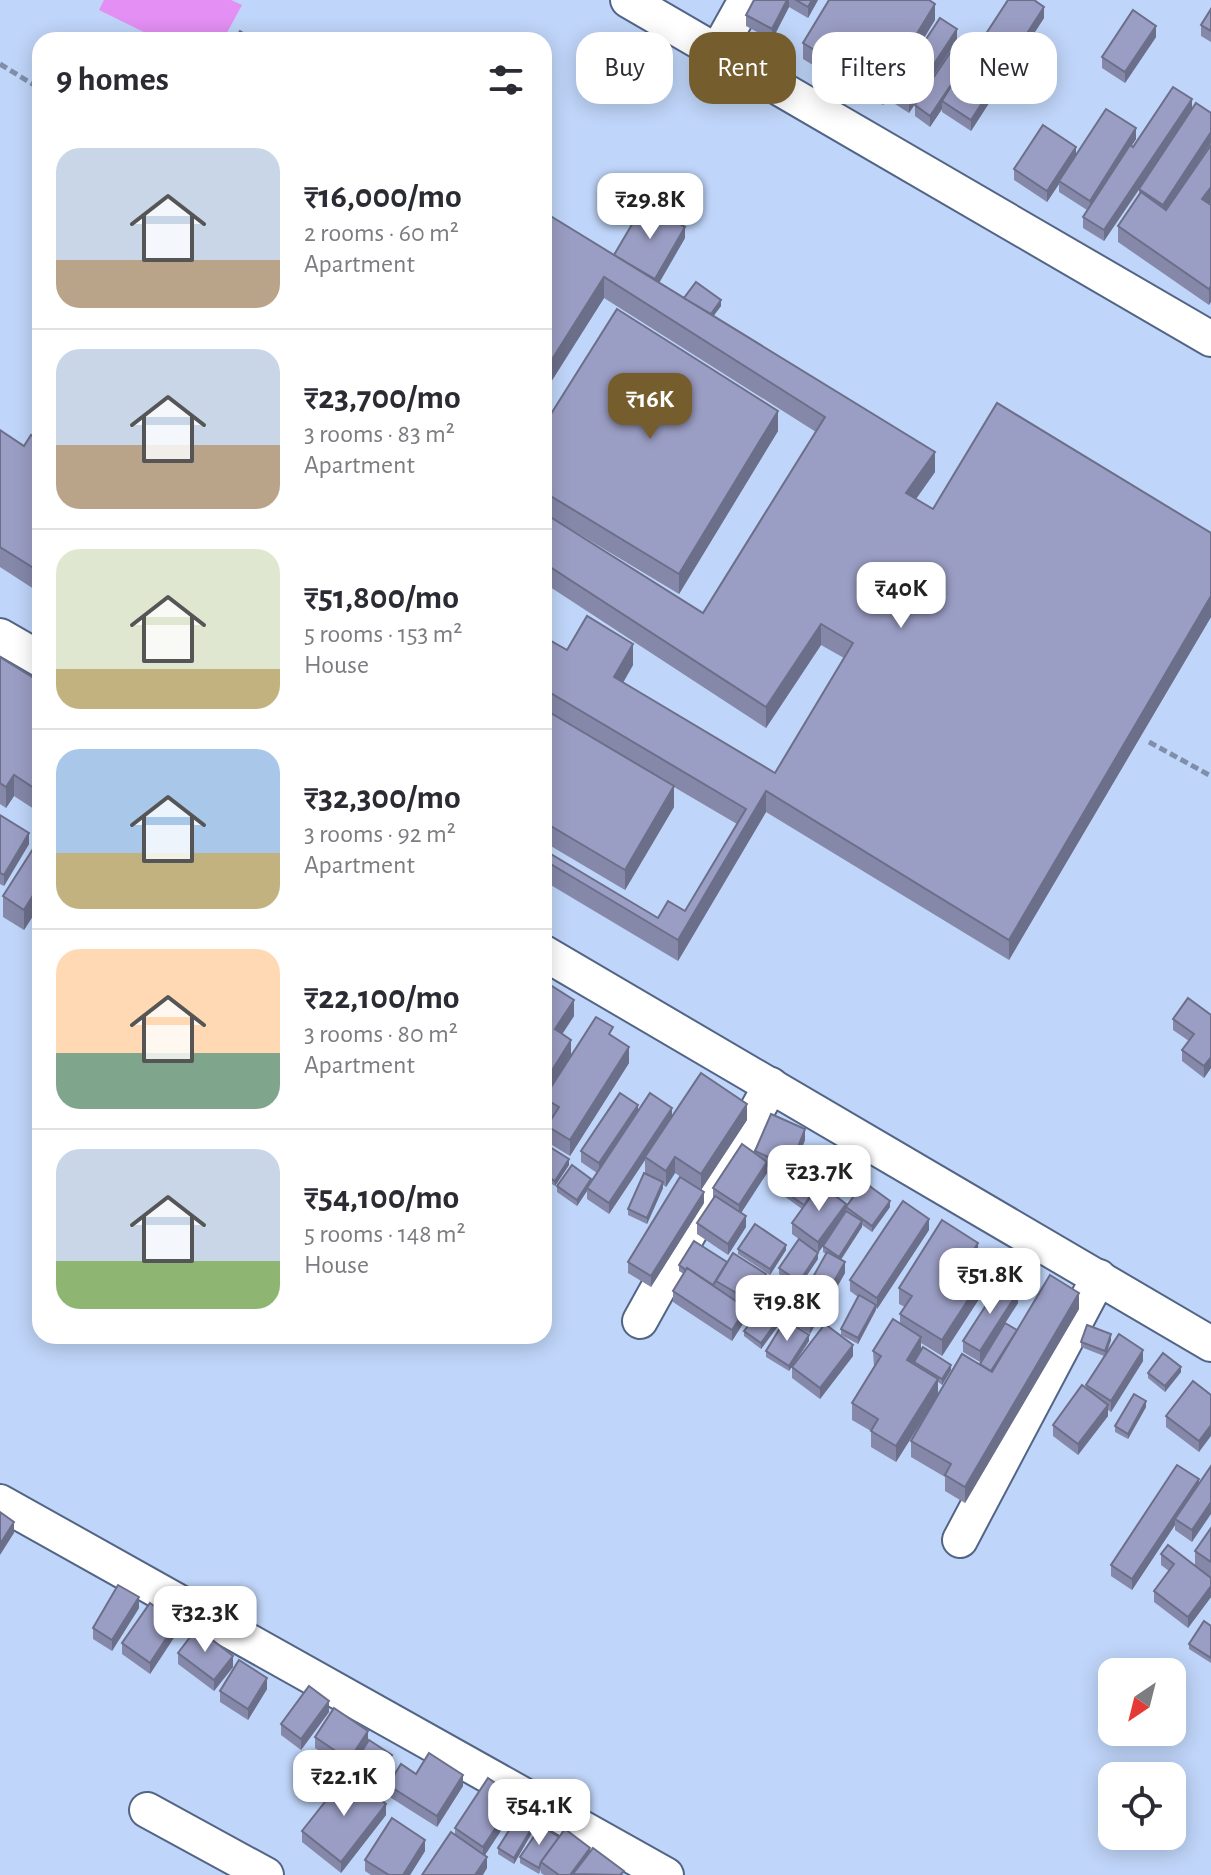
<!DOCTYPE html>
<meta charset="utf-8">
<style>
:root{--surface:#fff;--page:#f2f2f3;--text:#2b2b33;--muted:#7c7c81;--line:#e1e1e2;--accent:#765d2e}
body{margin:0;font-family:"Alegreya Sans",sans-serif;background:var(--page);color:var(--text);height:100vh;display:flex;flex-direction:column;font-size:30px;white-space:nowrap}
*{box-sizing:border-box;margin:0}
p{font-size:26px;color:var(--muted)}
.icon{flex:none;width:44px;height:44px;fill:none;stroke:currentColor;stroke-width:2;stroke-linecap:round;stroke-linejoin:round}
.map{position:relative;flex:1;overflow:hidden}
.side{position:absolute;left:32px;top:32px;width:520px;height:1312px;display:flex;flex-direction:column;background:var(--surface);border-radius:24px;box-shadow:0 4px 20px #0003}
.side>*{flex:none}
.banner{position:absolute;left:576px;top:32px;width:514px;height:72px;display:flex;gap:16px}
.needle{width:52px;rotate:215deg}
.buttons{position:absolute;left:1098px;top:1658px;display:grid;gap:16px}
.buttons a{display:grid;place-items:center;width:88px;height:88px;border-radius:16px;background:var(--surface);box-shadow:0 4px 20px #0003;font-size:40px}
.price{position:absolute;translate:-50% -68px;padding:0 18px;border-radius:16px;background:#fff;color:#222;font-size:26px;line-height:52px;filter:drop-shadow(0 2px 4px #0008)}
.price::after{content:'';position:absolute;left:50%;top:48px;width:24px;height:18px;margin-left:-12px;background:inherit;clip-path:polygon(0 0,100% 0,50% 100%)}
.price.selected{background:var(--accent);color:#fff}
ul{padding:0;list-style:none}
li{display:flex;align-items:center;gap:24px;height:200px;padding:0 24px}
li+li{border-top:2px solid var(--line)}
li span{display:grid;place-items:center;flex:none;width:224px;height:160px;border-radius:24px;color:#555}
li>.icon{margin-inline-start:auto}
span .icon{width:96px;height:96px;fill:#fffc;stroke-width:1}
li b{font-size:34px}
h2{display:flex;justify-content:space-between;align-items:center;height:96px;padding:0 24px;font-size:34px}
.chip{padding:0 28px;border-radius:24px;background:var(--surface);box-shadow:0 4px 20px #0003;font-size:28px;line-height:72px}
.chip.selected{background:var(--accent);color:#fff}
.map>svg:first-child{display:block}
.water{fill:#e38ff3}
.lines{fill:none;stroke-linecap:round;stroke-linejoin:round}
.minor-casing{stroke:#536585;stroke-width:38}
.path{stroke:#7f8faa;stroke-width:5;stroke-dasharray:8 4;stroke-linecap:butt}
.minor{stroke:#fff;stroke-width:34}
.wall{fill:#8588a9}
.shaded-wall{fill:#6c6f89}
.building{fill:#9b9ec4;stroke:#6c6f89;stroke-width:2}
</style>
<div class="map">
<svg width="1211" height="1875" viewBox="0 0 1211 1875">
<rect width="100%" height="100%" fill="#bfd5f9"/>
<path class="water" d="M104 0H231L242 5 223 40H160L99 10Z"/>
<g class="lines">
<defs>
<g id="minor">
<path d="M628 0 1211 339"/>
<path d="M717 52 746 0"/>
<path d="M0 636 40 659"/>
<path d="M544 953 1211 1344"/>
<path d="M640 1321 771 1085"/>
<path d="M0 1502 666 1875"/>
<path d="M960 1540 1099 1277"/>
<path d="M147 1810 266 1875"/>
</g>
</defs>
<use href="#minor" class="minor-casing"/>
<g class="path">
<path d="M0 64 39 88"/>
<path d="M1149 742 1211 776"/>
</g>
<use href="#minor" class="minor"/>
</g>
<g class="wall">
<path d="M754 0H818L808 18 789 7 772 40 746 26V15Z"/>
<path d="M1211 9V42L1201 36V25Z"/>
<path d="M1044 18 971 131 942 112V109L930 127 915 116V105L976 49Z"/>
<path d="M935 20 883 105 861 92V76L873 54H872L851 88 803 59V43Z"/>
<path d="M1156 37 1125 83 1102 68V57Z"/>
<path d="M957 40 909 113 892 102V91Z"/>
<path d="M1192 109 1211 113V143L1186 181 1210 205 1209 305 1118 242V226L1139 195V190L1104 241 1083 228V217L1087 210 1059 192V184L1047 202 1014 180V169L1136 139 1131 146 1133 147Z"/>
<path d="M544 212 614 255 685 238 659 283 684 298 721 306 713 316 935 472 916 499 933 509 1211 533V617L1009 960 766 812 678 961 544 881V850L658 918 685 911 737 824 674 787V807L625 890 544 842V637L567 650 633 665 623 683 775 773 844 658 821 645 766 728 544 583V513L703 613 816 432 604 298 544 393Z"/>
<path d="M544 425 778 431 679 594 544 513Z"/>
<path d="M0 430 24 446 40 441V593L0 567Z"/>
<path d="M0 657 40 682V813L14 796 6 808 0 804Z"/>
<path d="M0 815 29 844 4 886 0 884Z"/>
<path d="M40 838V905L24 930 3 917V896Z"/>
<path d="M544 981 574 1016 562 1034 571 1055 613 1037 629 1063 570 1156 547 1142V1126L552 1118 544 1114Z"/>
<path d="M1211 1015V1068L1204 1078 1182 1061V1050L1189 1041 1173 1030V1019Z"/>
<path d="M638 1111 672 1116 747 1120 701 1190 675 1173 666 1187 663 1185V1188L647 1224 628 1215V1209L645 1173V1160L609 1214 587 1199V1191L577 1206 557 1192V1186L591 1182 597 1173 581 1162V1151Z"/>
<path d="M805 1140 790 1178 767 1167V1173L741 1213 746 1227 728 1255 697 1234V1223L713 1198V1188L755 1154V1151Z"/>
<path d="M544 1146 569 1165 555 1186 544 1179Z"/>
<path d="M825 1181 822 1186 846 1212V1207H890L872 1232 862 1225V1227L841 1260 845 1273 810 1334 784 1319V1312L782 1316 780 1315 781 1322 761 1349 744 1336V1331L764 1305 762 1304V1299L793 1290 796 1286 779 1274V1268L818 1259 802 1282 808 1286 826 1254 823 1252V1246L831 1235 818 1253 792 1234V1223L802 1209 784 1196V1191Z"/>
<path d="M704 1203 651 1287 628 1273V1262Z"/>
<path d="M929 1230 877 1309 876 1308 858 1344 841 1335V1329L858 1297 850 1291V1280Z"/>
<path d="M738 1249 786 1250 770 1275 738 1254Z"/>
<path d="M978 1259 965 1279 967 1280 992 1279 942 1356 921 1343V1350L951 1370 942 1385 938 1382V1395L980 1364 1017 1330 1079 1309 965 1503 945 1491V1477L911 1457V1441L932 1405 896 1462 871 1447V1431L852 1420V1403L874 1367 873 1351 900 1324V1314L905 1307 899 1304V1288Z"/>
<path d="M727 1262 766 1285 750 1312 746 1310V1319L732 1341 673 1302V1291L684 1274 679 1271V1265Z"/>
<path d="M1003 1283H1028L1021 1300 1018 1298V1303L980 1362 963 1352V1341Z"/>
<path d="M1111 1340 1106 1354 1143 1361 1111 1412 1108 1410V1416L1078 1455 1053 1436V1425L1086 1388V1385L1104 1356 1081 1347V1342Z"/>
<path d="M809 1341 789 1371 766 1357V1351Z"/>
<path d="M853 1356 820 1399 792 1378V1367Z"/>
<path d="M1181 1372 1165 1392 1148 1378V1373Z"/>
<path d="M1211 1395 1199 1452 1166 1427V1416Z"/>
<path d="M1146 1407 1128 1439 1115 1432V1426Z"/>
<path d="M1199 1484 1192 1542 1175 1530V1525L1132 1590 1111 1576V1565Z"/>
<path d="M1211 1528V1597L1188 1628 1154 1602V1591L1169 1571 1161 1565V1554L1195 1566V1551Z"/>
<path d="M139 1608 112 1651 93 1639V1628Z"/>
<path d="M1211 1626V1663L1189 1649V1644Z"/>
<path d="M177 1633 150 1674 122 1654V1643Z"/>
<path d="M178 1653 233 1667 214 1691 178 1664Z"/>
<path d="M267 1689 248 1720 220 1702V1691Z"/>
<path d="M329 1712 301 1750 281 1735V1724Z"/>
<path d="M315 1737 368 1741 392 1760 375 1788 351 1773 352 1766 349 1771 315 1748Z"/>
<path d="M416 1774 463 1786 437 1827 388 1796V1785Z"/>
<path d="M516 1808 485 1855 487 1868 455 1835V1828Z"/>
<path d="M386 1815 341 1873 302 1842V1831Z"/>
<path d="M533 1831 514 1864 498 1854V1848Z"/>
<path d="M559 1837 590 1853 624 1875H544L541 1873V1870L539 1874 520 1863V1857Z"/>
<path d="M425 1851 410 1875H371L365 1871V1860Z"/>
</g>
<g class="shaded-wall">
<path d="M787 0H789V7L772 40V29Z"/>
<path d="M812 0H818L808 18V7Z"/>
<path d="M935 4V20L883 105V89Z"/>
<path d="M1044 7V18L971 131V120Z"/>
<path d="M1156 26V37L1125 83V72Z"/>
<path d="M957 29V40L909 113V102Z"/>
<path d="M872 37V54L851 88V72Z"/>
<path d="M959 73 942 101V109L930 127V116Z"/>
<path d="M1192 99V110L1104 241V230Z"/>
<path d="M1136 128V139L1090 212V201Z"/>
<path d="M1211 132V143L1163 216V205Z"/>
<path d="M1076 147V158L1059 181V184L1047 202V191Z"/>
<path d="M1211 187V203L1202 215V199Z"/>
<path d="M685 227V238L655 290V279Z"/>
<path d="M604 277V298L544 393V372Z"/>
<path d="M1211 286V302L1209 305V289Z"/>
<path d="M721 300V306L704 329V323Z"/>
<path d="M778 411V431L679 594V574Z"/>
<path d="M935 452V472L906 513V493Z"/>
<path d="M1211 596V617L1009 960V940Z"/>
<path d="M821 624V645L766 728V707Z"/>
<path d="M633 644V665L614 698V677Z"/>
<path d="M14 775V796L6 808V787Z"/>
<path d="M674 786V807L625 890V870Z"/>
<path d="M766 791V812L678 961V940Z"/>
<path d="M29 833V844L4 886V875Z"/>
<path d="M40 884V905L24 930V910Z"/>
<path d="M574 1000V1016L555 1045V1029Z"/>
<path d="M571 1040V1056L544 1099V1083Z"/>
<path d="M629 1047V1063L570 1156V1140Z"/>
<path d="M1211 1057V1068L1204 1078V1066Z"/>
<path d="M747 1104V1120L701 1190V1174Z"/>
<path d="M638 1105V1116L599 1174V1163Z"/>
<path d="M672 1108V1119L645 1157V1160L609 1214V1203Z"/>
<path d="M805 1129V1140L790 1178V1167Z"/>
<path d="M675 1157V1173L666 1187V1171Z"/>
<path d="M569 1159V1165L555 1186V1181Z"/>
<path d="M767 1162V1173L739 1216V1205Z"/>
<path d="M591 1179V1185L587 1188V1191L577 1206V1200Z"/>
<path d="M663 1182V1188L647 1224V1218Z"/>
<path d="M704 1192V1203L651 1287V1276Z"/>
<path d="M890 1201V1207L872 1232V1226Z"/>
<path d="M846 1204V1215L818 1253V1242Z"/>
<path d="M746 1216V1227L728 1255V1244Z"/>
<path d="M929 1219V1230L877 1309V1298Z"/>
<path d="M862 1221V1227L839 1262V1257Z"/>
<path d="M978 1243V1259L958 1290V1274Z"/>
<path d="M786 1245V1250L770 1275V1269Z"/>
<path d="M818 1253V1259L799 1287V1282Z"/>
<path d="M845 1262V1273L810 1334V1323Z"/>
<path d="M992 1263V1279L942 1356V1340Z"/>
<path d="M766 1274V1285L750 1312V1301Z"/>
<path d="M1028 1278V1283L1021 1300V1294Z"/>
<path d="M1018 1292V1303L980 1362V1351Z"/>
<path d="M1079 1293V1309L965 1503V1487Z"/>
<path d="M876 1305V1310L858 1344V1338Z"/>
<path d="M746 1308V1319L732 1341V1330Z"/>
<path d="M781 1316V1322L761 1349V1343Z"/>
<path d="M1111 1334V1340L1105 1357V1351Z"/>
<path d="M809 1335V1341L789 1371V1366Z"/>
<path d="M921 1337V1353L914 1362V1365L907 1360Z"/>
<path d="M853 1345V1356L820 1399V1388Z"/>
<path d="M1143 1350V1361L1111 1412V1401Z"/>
<path d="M951 1365V1370L942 1385V1379Z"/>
<path d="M1181 1367V1372L1165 1392V1386Z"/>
<path d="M938 1379V1395L896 1462V1446Z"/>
<path d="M1146 1401V1407L1128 1439V1434Z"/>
<path d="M1108 1405V1416L1078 1455V1444Z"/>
<path d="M1211 1425V1436L1199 1452V1441Z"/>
<path d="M1199 1479V1490L1175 1519V1525L1132 1590V1579Z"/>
<path d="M1211 1502V1514L1192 1542V1530Z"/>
<path d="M14 1522V1533L0 1555V1544Z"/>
<path d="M1211 1586V1597L1188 1628V1617Z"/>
<path d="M139 1597V1608L112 1651V1640Z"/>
<path d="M177 1622V1633L150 1674V1663Z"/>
<path d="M233 1656V1667L214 1691V1680Z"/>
<path d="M267 1678V1689L248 1720V1709Z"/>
<path d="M329 1701V1712L301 1750V1739Z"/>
<path d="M368 1731V1742L349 1771V1760Z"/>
<path d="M392 1755V1760L375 1788V1783Z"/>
<path d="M463 1775V1786L437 1827V1816Z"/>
<path d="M516 1797V1808L483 1858V1847Z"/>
<path d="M386 1804V1815L341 1873V1862Z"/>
<path d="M533 1826V1831L514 1864V1858Z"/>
<path d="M425 1840V1851L410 1875H403Z"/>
<path d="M590 1848V1859L573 1875H570Z"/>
<path d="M487 1857V1868L483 1875H475Z"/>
</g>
<g class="building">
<path d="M754 0H787L772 29 746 15Z"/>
<path d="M796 0H812L808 7Z"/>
<path d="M829 0H929L935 4 883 89 861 76 881 42 872 37 851 72 803 43Z"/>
<path d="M1008 0H1034L1044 7 971 120 942 101 959 73 930 116 915 105 960 38 976 49Z"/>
<path d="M1211 9V31L1201 25Z"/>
<path d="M1133 10 1156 26 1125 72 1102 57Z"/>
<path d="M940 18 957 29 909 102 892 91Z"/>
<path d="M240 31 255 40H234Z"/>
<path d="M1173 87 1192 99 1104 230 1083 217 1130 145 1133 147Z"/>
<path d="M1196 103 1211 113V132L1163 205 1139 189Z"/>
<path d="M1106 109 1136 128 1090 201 1059 181Z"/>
<path d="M1043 125 1076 147 1047 191 1014 169Z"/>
<path d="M1211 145V187L1202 199 1211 205V286L1209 289 1118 226 1141 192 1166 210Z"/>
<path d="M644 204 685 227 655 279 614 255Z"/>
<path d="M544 212 935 452 906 493 933 509 997 403 1211 533V596L1009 940 766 791 678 940 544 860V850L658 918 668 901 685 911 746 809 544 689V637L567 650 587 616 633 644 614 677 775 773 853 643 821 624 766 707 544 563V513L703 613 825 417 604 277 544 372Z"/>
<path d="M696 282 721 300 711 314 684 298Z"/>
<path d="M617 309 778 411 679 574 544 492V425Z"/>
<path d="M0 430 24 446 31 435 40 441V572L0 547Z"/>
<path d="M0 657 40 682V792L14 775 6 787 0 783Z"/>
<path d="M544 709 674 786 625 870 544 822Z"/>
<path d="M0 815 29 833 4 875 0 873Z"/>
<path d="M40 838V884L24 910 3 896Z"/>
<path d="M544 981 574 1000 555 1029 571 1040 544 1083Z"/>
<path d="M1188 998 1211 1015V1057L1204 1066 1182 1050 1194 1034 1173 1019Z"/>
<path d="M596 1017 613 1027 609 1034 629 1047 570 1140 547 1126 559 1107 544 1098Z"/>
<path d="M701 1073 747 1104 701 1174 675 1157 666 1171 645 1157Z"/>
<path d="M620 1093 638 1105 599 1163 581 1151Z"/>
<path d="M650 1093 672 1108 609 1203 587 1188Z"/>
<path d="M771 1114 805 1129 790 1167 755 1151Z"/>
<path d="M545 1144 569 1159 555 1181 544 1174V1146Z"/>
<path d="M742 1144 767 1162 739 1205 713 1188Z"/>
<path d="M806 1161 825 1175 804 1205 784 1191Z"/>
<path d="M572 1165 591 1179 577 1200 557 1186Z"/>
<path d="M644 1173 663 1182 647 1218 628 1209Z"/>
<path d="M680 1177 704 1192 651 1276 628 1262Z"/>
<path d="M864 1182 890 1201 872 1226 846 1207Z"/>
<path d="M820 1184 846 1204 818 1242 792 1223Z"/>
<path d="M715 1196 746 1216 728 1244 697 1223Z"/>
<path d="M903 1201 929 1219 877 1298 850 1280Z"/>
<path d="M846 1211 862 1221 839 1257 823 1246Z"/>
<path d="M942 1220 978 1243 958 1274 967 1280 982 1257 992 1263 942 1340 900 1314 912 1296 899 1288Z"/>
<path d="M755 1224 786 1245 770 1269 738 1249Z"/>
<path d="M799 1239 818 1253 799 1282 779 1268Z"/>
<path d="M694 1241 727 1262 713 1285 687 1268 686 1270 679 1265Z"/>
<path d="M827 1252 845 1262 810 1323 784 1308 799 1281 808 1286Z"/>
<path d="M733 1253 766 1274 750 1301 716 1281Z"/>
<path d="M687 1268 746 1308 732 1330 673 1291Z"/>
<path d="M1010 1269 1028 1278 1021 1294 1003 1283Z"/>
<path d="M1050 1275 1079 1293 965 1487 945 1475 951 1464 911 1441 962 1354 992 1372Z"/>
<path d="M774 1279 793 1290 782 1310 762 1299Z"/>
<path d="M1001 1282 1018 1292 980 1351 963 1341Z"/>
<path d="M859 1295 876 1305 858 1338 841 1329Z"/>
<path d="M765 1304 781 1316 761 1343 744 1331Z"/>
<path d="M893 1319 921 1337 907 1360 938 1379 896 1446 871 1431 878 1419 852 1403 881 1356 873 1351Z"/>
<path d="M785 1320 809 1335 789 1366 766 1351Z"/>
<path d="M1005 1323 1017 1330 991 1371 980 1364Z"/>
<path d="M825 1324 853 1345 820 1388 792 1367Z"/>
<path d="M1087 1325 1111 1334 1105 1351 1081 1342Z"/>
<path d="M1119 1334 1143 1350 1111 1401 1086 1385Z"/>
<path d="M923 1347 951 1365 942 1379 914 1362Z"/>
<path d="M1163 1353 1181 1367 1165 1386 1148 1373Z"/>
<path d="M1193 1381 1211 1395V1425L1199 1441 1166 1416Z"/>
<path d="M1082 1385 1108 1405 1078 1444 1053 1425Z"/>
<path d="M1134 1394 1146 1401 1128 1434 1115 1426Z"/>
<path d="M1177 1465 1199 1479 1132 1579 1111 1565Z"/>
<path d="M1211 1466V1502L1192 1530 1175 1519Z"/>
<path d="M0 1512 14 1522 0 1544Z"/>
<path d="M1211 1528V1562L1195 1551Z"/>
<path d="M1168 1545 1211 1578V1586L1188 1617 1154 1591 1174 1564 1161 1554Z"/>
<path d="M118 1585 139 1597 112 1640 93 1628Z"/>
<path d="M150 1603 177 1622 150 1663 122 1643Z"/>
<path d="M1204 1621 1211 1626V1658L1189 1644Z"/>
<path d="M197 1628 233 1656 214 1680 178 1653Z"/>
<path d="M239 1660 267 1678 248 1709 220 1691Z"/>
<path d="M309 1686 329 1701 301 1739 281 1724Z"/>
<path d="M334 1708 368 1731 349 1760 315 1737Z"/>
<path d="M369 1740 392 1755 375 1783 351 1768Z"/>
<path d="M429 1753 463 1775 437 1816 388 1785 401 1764 416 1774Z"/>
<path d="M347 1774 386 1804 341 1862 302 1831Z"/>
<path d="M488 1778 516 1797 483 1847 455 1828Z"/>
<path d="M518 1816 533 1826 514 1858 498 1848Z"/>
<path d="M392 1818 425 1840 403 1875H389L365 1860Z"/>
<path d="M541 1826 559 1837 541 1862 539 1868 520 1857Z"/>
<path d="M565 1829 590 1848 570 1875H559L541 1862Z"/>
<path d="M451 1832 487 1857 475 1875H422Z"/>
<path d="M593 1848 624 1871 620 1875 573 1874Z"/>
</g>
</svg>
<div class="buttons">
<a><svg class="needle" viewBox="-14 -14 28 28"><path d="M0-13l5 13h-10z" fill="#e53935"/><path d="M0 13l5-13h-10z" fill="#7c7c81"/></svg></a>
<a><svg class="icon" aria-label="locate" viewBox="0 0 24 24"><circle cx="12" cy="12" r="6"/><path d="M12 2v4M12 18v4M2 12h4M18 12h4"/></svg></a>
</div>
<b class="price" style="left:650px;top:241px">₹29.8K</b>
<b class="price selected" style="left:650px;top:441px">₹16K</b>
<b class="price" style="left:901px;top:630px">₹40K</b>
<b class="price" style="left:819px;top:1213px">₹23.7K</b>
<b class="price" style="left:990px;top:1316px">₹51.8K</b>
<b class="price" style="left:787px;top:1343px">₹19.8K</b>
<b class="price" style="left:205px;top:1654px">₹32.3K</b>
<b class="price" style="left:344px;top:1818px">₹22.1K</b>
<b class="price" style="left:539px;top:1847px">₹54.1K</b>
<div class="banner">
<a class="chip">Buy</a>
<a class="chip selected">Rent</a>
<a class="chip">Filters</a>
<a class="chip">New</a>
</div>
<section class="side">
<h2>9 homes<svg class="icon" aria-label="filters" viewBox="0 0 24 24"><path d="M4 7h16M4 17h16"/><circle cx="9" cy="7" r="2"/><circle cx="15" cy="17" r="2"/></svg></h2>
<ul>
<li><span style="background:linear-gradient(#c9d6e8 70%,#b9a48a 0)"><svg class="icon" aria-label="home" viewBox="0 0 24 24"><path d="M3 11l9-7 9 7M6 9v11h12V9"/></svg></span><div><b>₹16,000/mo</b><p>2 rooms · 60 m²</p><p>Apartment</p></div></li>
<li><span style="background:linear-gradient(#c9d6e8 60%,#b9a48a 0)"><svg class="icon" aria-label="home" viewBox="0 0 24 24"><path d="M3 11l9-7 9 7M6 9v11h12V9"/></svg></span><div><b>₹23,700/mo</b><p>3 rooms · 83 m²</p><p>Apartment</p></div></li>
<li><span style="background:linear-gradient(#dfe7d0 75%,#c2b280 0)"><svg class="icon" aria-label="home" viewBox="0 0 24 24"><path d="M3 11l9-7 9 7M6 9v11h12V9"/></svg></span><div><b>₹51,800/mo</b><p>5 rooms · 153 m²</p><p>House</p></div></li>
<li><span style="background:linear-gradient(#a9c7e8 65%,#c2b280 0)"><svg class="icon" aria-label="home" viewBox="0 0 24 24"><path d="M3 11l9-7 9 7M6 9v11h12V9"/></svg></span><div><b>₹32,300/mo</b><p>3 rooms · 92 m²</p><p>Apartment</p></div></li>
<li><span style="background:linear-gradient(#ffd9b3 65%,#7fa58c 0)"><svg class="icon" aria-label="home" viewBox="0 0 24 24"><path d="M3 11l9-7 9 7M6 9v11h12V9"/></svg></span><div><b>₹22,100/mo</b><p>3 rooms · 80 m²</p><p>Apartment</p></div></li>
<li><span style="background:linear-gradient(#c9d6e8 70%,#8fb573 0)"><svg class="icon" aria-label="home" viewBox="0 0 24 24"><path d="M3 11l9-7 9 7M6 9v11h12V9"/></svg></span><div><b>₹54,100/mo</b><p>5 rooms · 148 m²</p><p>House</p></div></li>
</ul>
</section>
</div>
